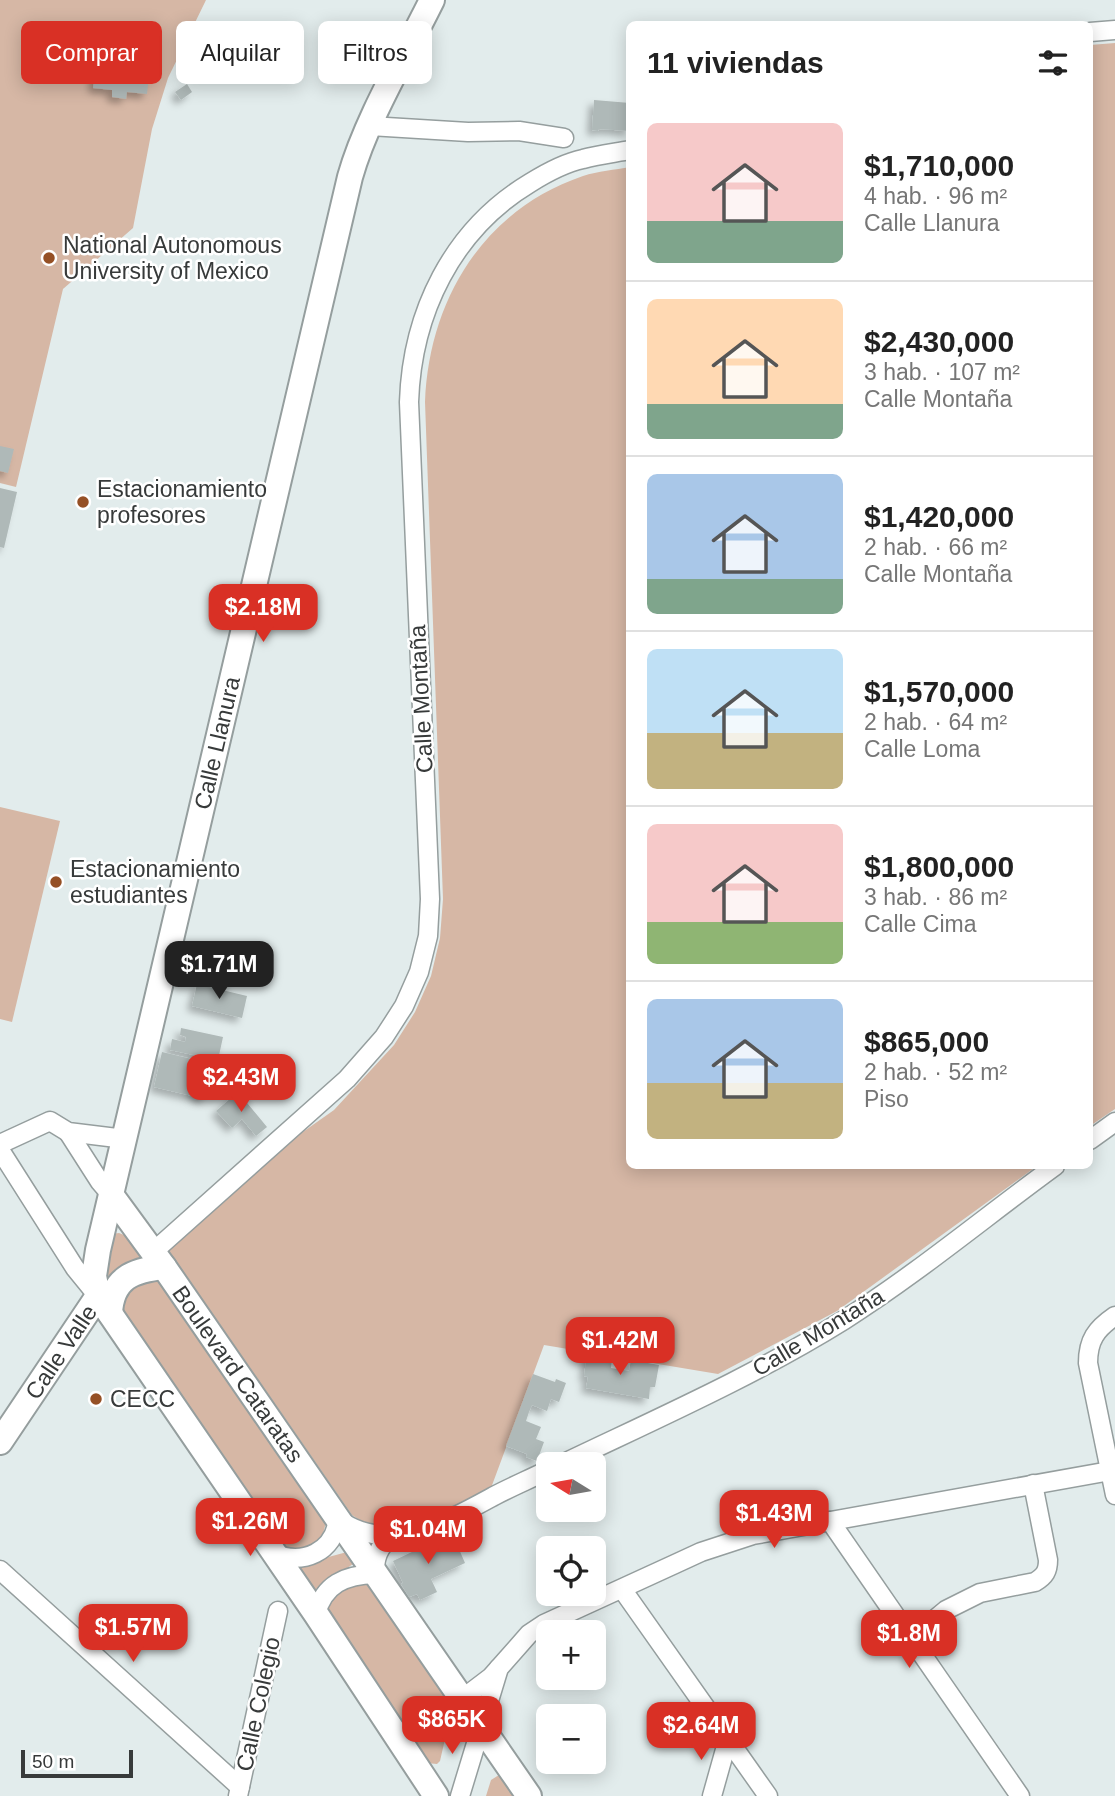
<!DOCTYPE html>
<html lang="es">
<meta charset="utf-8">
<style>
:root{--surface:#fff;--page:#f6f6f6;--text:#222;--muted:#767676;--line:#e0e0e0;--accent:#d93025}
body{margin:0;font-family:Helvetica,sans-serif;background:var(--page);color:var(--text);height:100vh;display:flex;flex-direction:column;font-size:26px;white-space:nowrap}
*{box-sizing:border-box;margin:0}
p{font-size:23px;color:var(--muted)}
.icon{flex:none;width:38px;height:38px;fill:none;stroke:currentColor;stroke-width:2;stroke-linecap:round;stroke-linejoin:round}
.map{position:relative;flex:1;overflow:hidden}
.side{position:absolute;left:626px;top:21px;width:467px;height:1148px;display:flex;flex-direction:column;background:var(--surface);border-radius:10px;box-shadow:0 4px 18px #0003}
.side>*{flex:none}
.top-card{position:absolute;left:21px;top:21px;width:500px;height:63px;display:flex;gap:14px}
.needle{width:46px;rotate:281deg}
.tools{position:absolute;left:536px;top:1452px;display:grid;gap:14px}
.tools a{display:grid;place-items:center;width:70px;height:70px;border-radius:10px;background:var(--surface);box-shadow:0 4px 18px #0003;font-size:35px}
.scale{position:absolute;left:21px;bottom:18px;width:112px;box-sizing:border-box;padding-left:7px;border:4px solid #373a3a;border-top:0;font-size:19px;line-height:24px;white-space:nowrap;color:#373a3a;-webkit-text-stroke:5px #fff;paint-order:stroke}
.price{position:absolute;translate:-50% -60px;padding:0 16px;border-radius:14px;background:var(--accent);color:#fff;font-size:23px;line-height:46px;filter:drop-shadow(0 2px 4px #0008)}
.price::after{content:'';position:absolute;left:50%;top:42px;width:21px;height:16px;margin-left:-10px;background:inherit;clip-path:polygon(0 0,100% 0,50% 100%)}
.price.on{background:#222;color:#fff}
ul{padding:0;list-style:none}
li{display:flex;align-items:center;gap:21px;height:175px;padding:0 21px}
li+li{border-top:2px solid var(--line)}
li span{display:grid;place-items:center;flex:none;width:196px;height:140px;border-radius:10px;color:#555}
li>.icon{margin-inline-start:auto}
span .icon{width:84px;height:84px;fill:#fffc;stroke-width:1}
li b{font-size:30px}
h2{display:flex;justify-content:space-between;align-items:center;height:84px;padding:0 21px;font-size:30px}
.pill{padding:0 24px;border-radius:10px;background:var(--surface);box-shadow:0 4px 18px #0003;font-size:24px;line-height:63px}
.pill.on{background:var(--accent);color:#fff}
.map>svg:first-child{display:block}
.green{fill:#d6b7a5}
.building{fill:#afb9b8;filter:url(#shadow)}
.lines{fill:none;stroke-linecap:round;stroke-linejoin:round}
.street-casing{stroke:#959e9e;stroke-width:21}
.secondary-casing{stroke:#959e9e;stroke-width:28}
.street{stroke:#fff;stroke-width:18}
.secondary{stroke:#fff;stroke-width:24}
.poi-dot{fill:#955025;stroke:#fff;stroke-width:2.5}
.labels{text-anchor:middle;stroke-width:5;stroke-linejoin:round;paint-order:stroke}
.poi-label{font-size:23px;fill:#373a3a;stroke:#fff;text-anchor:start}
.street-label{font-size:23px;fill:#373a3a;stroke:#fff}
</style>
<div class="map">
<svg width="1115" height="1796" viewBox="0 0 1115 1796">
<defs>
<filter id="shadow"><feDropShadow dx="-5" dy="5" stdDeviation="3.5" flood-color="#0004"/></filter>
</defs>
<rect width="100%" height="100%" fill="#e2ecec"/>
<g class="green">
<path d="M0 0H206L168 78 152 129 133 228 63 289 16 487 0 483Z"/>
<path d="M1115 43V1109L1090 1126V45Z"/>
<path d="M630 167V1166H1037L837 1311 718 1374 544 1345 491 1488 462 1504 432 1517 397 1527H370L352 1515 168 1250 300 1134 334 1110 394 1045 415 1012 431 976 440 938 443 899 425 402C429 300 483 210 583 176 598 171 615 170 630 167Z"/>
<path d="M0 807 60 821 12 1022 0 1019Z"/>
<path d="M119 1233C128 1236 131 1239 136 1247 151 1268 118 1276 104 1282L112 1234Z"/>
<path d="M156 1270 326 1519C324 1545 308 1552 284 1549L115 1303 120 1295Z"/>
<path d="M347 1552 354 1562 353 1564 313 1591 298 1567 299 1565Z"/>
<path d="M365 1578 451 1704 450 1717 440 1761 437 1764 427 1763 328 1616 325 1605 328 1597Z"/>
<path d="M499 1775 502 1776 518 1796H486L491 1780Z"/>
</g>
<g class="building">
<path d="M192 48 204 53 199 66 187 60Z"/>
<path d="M54 53 59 64 45 70 40 59Z"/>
<path d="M96 62 150 67 147 94 127 92 126 99 112 97V90L93 88Z"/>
<path d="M187 84 192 92 181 100 175 92Z"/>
<path d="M594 100 630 103V131L599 129 598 131 592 130Z"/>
<path d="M0 446 14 449 8 473 0 471Z"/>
<path d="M0 488 17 492 4 548 0 547Z"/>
<path d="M197 984 247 996 242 1018 192 1006Z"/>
<path d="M181 1028 223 1037 218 1060 170 1050 172 1039 185 1042 186 1037 180 1035Z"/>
<path d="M162 1052 213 1064 205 1099 154 1087Z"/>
<path d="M238 1092 267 1127 256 1136 242 1119 232 1128 216 1111Z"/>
<path d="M587 1353 612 1357 611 1368 629 1371 631 1360 659 1365 655 1387H650L649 1399 586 1388 588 1377 584 1376Z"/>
<path d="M533 1374 555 1382 556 1379 566 1383 559 1402 551 1399 547 1411 532 1405 529 1412 526 1421 541 1427 536 1439 544 1442 537 1461 526 1457 527 1454 506 1446Z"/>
<path d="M452 1533 465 1563 431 1579 437 1592 420 1600 417 1594 409 1597 401 1584 403 1583 393 1561Z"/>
</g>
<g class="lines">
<defs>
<g id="street">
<path d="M1090 32 1115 30"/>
<path d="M370 126 468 132 519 131 564 138"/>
<path d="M68 1132 100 1182 112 1196"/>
<path d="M1090 1140 1115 1122"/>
<path d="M0 1144 50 1121 68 1132 125 1139"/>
<path d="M0 1150 75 1268 97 1295"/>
<path d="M153 1252 347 1079 384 1037 404 1006 419 972 428 936 430 899 409 402C412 313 452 230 530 183 546 173 564 163 583 159 598 155 614 153 630 150"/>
<path d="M1115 1316C1096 1329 1088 1340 1088 1363L1115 1495"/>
<path d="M560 1465C656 1419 754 1376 844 1320 918 1273 985 1217 1055 1166"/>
<path d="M830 1521 1020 1796"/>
<path d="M273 1553C303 1566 334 1552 338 1519 387 1556 448 1521 494 1496 511 1487 530 1479 548 1470"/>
<path d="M0 1570 240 1787"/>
<path d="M622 1589 768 1796"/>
<path d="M316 1614C324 1584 345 1575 375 1574 374 1556 380 1542 397 1534"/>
<path d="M911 1639 946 1610 980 1593 1035 1582C1045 1576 1048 1571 1048 1560L1033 1484"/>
<path d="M462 1699 491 1677 499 1668"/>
<path d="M238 1796 278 1611"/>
<path d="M460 1796 499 1668 529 1634 544 1624 675 1564 701 1552 753 1535 1115 1470"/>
<path d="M712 1796 728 1739"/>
</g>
<g id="secondary">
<path d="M432 0C405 55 366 120 350 177L98 1250 94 1276 98 1296 316 1614 436 1796"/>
<path d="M112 1196 164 1267 529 1796"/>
<path d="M110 1313C112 1278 133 1270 164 1267"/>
<path d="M0 1442 98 1296"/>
</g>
</defs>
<use href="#street" class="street-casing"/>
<use href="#secondary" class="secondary-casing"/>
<use href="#street" class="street"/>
<use href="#secondary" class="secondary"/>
</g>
<g class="poi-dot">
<circle cx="49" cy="258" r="7"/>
<circle cx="83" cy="502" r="7"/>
<circle cx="56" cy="882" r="7"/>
<circle cx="96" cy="1399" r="7"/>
</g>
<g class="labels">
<g class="poi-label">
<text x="63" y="253">National Autonomous<tspan x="63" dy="26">University of Mexico</tspan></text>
<text x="97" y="497">Estacionamiento<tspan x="97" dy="26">profesores</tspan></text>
<text x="70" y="877">Estacionamiento<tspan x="70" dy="26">estudiantes</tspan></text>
<text x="110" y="1407">CECC</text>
</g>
<g class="street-label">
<text transform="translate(421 699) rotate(-93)" y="8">Calle Montaña</text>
<text transform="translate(217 743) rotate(-77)" y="8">Calle Llanura</text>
<text transform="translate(818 1332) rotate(-31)" y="8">Calle Montaña</text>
<text transform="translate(61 1352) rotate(-56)" y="8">Calle Valle</text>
<text transform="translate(238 1374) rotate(55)" y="8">Boulevard Cataratas</text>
<text transform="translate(258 1704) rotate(-78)" y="8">Calle Colegio</text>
</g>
</g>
</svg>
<div class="tools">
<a><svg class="needle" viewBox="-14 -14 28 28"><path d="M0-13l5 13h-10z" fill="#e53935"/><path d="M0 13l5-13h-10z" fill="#767676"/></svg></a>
<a><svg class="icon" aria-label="locate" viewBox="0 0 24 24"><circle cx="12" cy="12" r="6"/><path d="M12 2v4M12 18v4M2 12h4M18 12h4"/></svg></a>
<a>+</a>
<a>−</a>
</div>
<div class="scale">50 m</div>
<b class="price" style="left:263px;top:644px">$2.18M</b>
<b class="price on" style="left:219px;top:1001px">$1.71M</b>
<b class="price" style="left:241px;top:1114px">$2.43M</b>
<b class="price" style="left:620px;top:1377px">$1.42M</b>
<b class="price" style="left:774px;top:1550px">$1.43M</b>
<b class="price" style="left:250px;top:1558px">$1.26M</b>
<b class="price" style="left:428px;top:1566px">$1.04M</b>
<b class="price" style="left:133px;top:1664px">$1.57M</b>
<b class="price" style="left:909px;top:1670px">$1.8M</b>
<b class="price" style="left:452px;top:1756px">$865K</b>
<b class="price" style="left:701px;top:1762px">$2.64M</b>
<div class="top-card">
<a class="pill on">Comprar</a>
<a class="pill">Alquilar</a>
<a class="pill">Filtros</a>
</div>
<section class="side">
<h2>11 viviendas<svg class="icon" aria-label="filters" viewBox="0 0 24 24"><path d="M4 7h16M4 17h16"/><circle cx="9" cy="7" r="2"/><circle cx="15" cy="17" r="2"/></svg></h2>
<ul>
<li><span style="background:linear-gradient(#f6c9c9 70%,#7fa58c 0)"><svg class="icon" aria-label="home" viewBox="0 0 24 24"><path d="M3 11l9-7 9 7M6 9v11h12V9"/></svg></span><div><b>$1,710,000</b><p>4 hab. · 96 m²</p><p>Calle Llanura</p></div></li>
<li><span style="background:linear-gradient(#ffd9b3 75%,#7fa58c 0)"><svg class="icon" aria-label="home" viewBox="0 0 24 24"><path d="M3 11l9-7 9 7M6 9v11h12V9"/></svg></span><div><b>$2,430,000</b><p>3 hab. · 107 m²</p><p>Calle Montaña</p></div></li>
<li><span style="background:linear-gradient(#a9c7e8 75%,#7fa58c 0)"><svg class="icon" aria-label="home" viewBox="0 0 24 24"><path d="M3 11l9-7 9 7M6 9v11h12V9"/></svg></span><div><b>$1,420,000</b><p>2 hab. · 66 m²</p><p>Calle Montaña</p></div></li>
<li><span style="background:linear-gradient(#bfe0f5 60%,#c2b280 0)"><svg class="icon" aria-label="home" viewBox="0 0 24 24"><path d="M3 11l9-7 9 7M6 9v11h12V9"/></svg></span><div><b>$1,570,000</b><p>2 hab. · 64 m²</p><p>Calle Loma</p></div></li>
<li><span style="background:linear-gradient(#f6c9c9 70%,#8fb573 0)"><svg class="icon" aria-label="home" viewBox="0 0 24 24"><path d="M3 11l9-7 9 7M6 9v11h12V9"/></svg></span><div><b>$1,800,000</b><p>3 hab. · 86 m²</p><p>Calle Cima</p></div></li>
<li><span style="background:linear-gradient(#a9c7e8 60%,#c2b280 0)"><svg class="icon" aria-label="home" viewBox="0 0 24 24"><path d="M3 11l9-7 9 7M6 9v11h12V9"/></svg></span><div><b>$865,000</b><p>2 hab. · 52 m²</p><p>Piso</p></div></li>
</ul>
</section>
</div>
